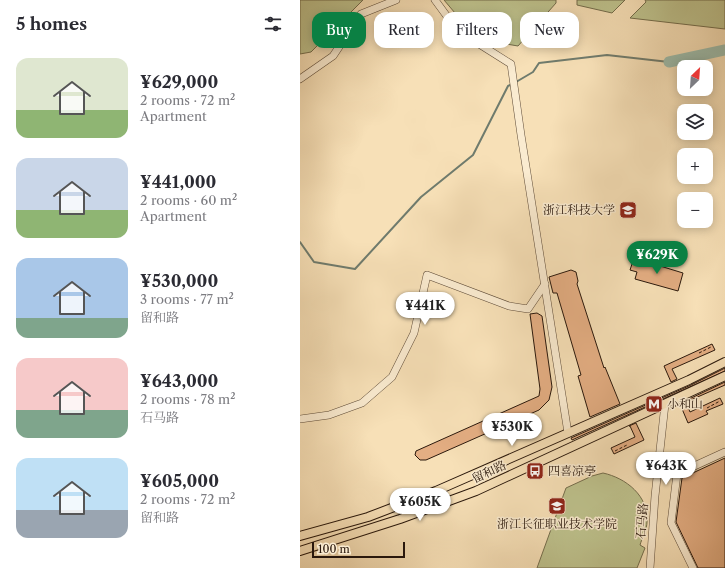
<!DOCTYPE html>
<meta charset="utf-8">
<style>
:root{--surface:#fff;--page:#f2f2f3;--text:#2b2b33;--muted:#7c7c81;--accent:#0b8043}
body{margin:0;font-family:"Libre Caslon Text","Noto Serif SC",serif;background:var(--page);color:var(--text);height:100vh;display:flex;flex-direction:column;font-size:15px;white-space:nowrap}
*{box-sizing:border-box;margin:0}
p{font-size:13px;color:var(--muted)}
.icon{flex:none;width:22px;height:22px;fill:none;stroke:currentColor;stroke-width:2;stroke-linecap:round;stroke-linejoin:round}
.map{position:relative;flex:1;overflow:hidden}
.drawer{display:flex;flex-direction:column;background:var(--surface);width:300px}
.drawer>*{flex:none}
.top-card{position:absolute;left:12px;top:12px;width:353px;height:36px;display:flex;gap:8px}
.needle{width:26px;rotate:25deg}
.tools{position:absolute;left:377px;top:60px;display:grid;gap:8px}
.tools a{display:grid;place-items:center;width:36px;height:36px;border-radius:8px;background:var(--surface);box-shadow:0 2px 10px #0003;font-size:20px}
.scale{position:absolute;left:12px;bottom:10px;width:93px;box-sizing:border-box;padding-left:4px;border:2px solid #2a180c;border-top:0;font-size:11px;line-height:14px;white-space:nowrap;color:#2a180c;-webkit-text-stroke:3px #faebd0;paint-order:stroke}
.price{position:absolute;translate:-50% -34px;padding:0 9px;border-radius:14px;background:#fff;color:#222;font-size:13px;line-height:26px;filter:drop-shadow(0 1px 2px #0008)}
.price::after{content:'';position:absolute;left:50%;top:24px;width:12px;height:9px;margin-left:-6px;background:inherit;clip-path:polygon(0 0,100% 0,50% 100%)}
.price.active{background:var(--accent);color:#fff}
ul{padding:0;list-style:none}
li{display:flex;align-items:center;gap:12px;height:100px;padding:0 16px}
li span{display:grid;place-items:center;flex:none;width:112px;height:80px;border-radius:12px;color:#555}
li>.icon{margin-inline-start:auto}
span .icon{width:48px;height:48px;fill:#fffc;stroke-width:1}
li b{font-size:17px}
h2{display:flex;justify-content:space-between;align-items:center;height:48px;padding:0 16px;font-size:17px}
.pill{padding:0 14px;border-radius:12px;background:var(--surface);box-shadow:0 2px 10px #0003;font-size:14px;line-height:36px}
.pill.active{background:var(--accent);color:#fff}
main{display:flex;flex:1;min-height:0}
.map>svg:first-child{display:block}
.green{fill:#bec28d;stroke:#746d4c}
.lines{fill:none;stroke-linecap:round;stroke-linejoin:round}
.stream{stroke:#6f7b6d;stroke-width:2}
.river{stroke:#9dbdad;stroke-width:11}
.building{fill:#e4ae83;stroke:#2a180c}
.minor-casing{stroke:#5d4a37;stroke-width:8}
.major-casing{stroke:#2a180c;stroke-width:10}
.path{stroke:#2a180c;stroke-width:1;stroke-dasharray:3 2;stroke-linecap:butt}
.minor{stroke:#faebd0;stroke-width:7}
.major{stroke:#f7e0b7;stroke-width:8}
.labels{text-anchor:middle;stroke-width:3;stroke-linejoin:round;paint-order:stroke}
.poi-label{font-size:12px;fill:#2a180c;stroke:#faebd0;text-anchor:start}
.street-label{font-size:12px;fill:#2a180c;stroke:#faebd0}
</style>
<main>
<section class="drawer">
<h2>5 homes<svg class="icon" aria-label="filters" viewBox="0 0 24 24"><path d="M4 7h16M4 17h16"/><circle cx="9" cy="7" r="2"/><circle cx="15" cy="17" r="2"/></svg></h2>
<ul>
<li><span style="background:linear-gradient(#dfe7d0 65%,#8fb573 0)"><svg class="icon" aria-label="home" viewBox="0 0 24 24"><path d="M3 11l9-7 9 7M6 9v11h12V9"/></svg></span><div><b>¥629,000</b><p>2 rooms · 72 m²</p><p>Apartment</p></div></li>
<li><span style="background:linear-gradient(#c9d6e8 65%,#8fb573 0)"><svg class="icon" aria-label="home" viewBox="0 0 24 24"><path d="M3 11l9-7 9 7M6 9v11h12V9"/></svg></span><div><b>¥441,000</b><p>2 rooms · 60 m²</p><p>Apartment</p></div></li>
<li><span style="background:linear-gradient(#a9c7e8 75%,#7fa58c 0)"><svg class="icon" aria-label="home" viewBox="0 0 24 24"><path d="M3 11l9-7 9 7M6 9v11h12V9"/></svg></span><div><b>¥530,000</b><p>3 rooms · 77 m²</p><p>留和路</p></div></li>
<li><span style="background:linear-gradient(#f6c9c9 65%,#7fa58c 0)"><svg class="icon" aria-label="home" viewBox="0 0 24 24"><path d="M3 11l9-7 9 7M6 9v11h12V9"/></svg></span><div><b>¥643,000</b><p>2 rooms · 78 m²</p><p>石马路</p></div></li>
<li><span style="background:linear-gradient(#bfe0f5 65%,#9aa5b1 0)"><svg class="icon" aria-label="home" viewBox="0 0 24 24"><path d="M3 11l9-7 9 7M6 9v11h12V9"/></svg></span><div><b>¥605,000</b><p>2 rooms · 72 m²</p><p>留和路</p></div></li>
</ul>
</section>
<div class="map">
<svg width="425" height="568" viewBox="0 0 425 568">
<rect width="100%" height="100%" fill="#f7e0b7"/>
<filter id="stains"><feTurbulence type="fractalNoise" baseFrequency=".005" numOctaves="4"/><feColorMatrix values="0 0 0 0 .2 0 0 0 0 .09 0 0 0 0 .02 0 0 0 .5 -.17"/></filter>
<radialGradient id="worn" r=".72"><stop offset=".6" stop-color="#630" stop-opacity="0"/><stop offset="1" stop-color="#630" stop-opacity=".3"/></radialGradient>
<g class="green">
<path d="M0 0H63L11 52 0 54Z"/>
<path d="M144 0H256V3L218 46 177 39Z"/>
<path d="M277 0H325L312 13 277 5Z"/>
<path d="M345 0H425V29L330 18 346 2Z"/>
<path d="M303 473C326 478 349 496 347 522 347 529 342 538 340 545L345 548 337 568H237L266 488 292 476Z"/>
</g>
<g class="lines">
<g class="stream">
<path d="M216 82 233 72 239 63 307 55 369 62"/>
<path d="M0 242 14 262 55 269 121 197 173 155 208 86 212 84"/>
</g>
<path class="river" d="M369 62 425 50"/>
</g>
<g class="building">
<path d="M334 258 383 273 378 291 335 279 337 272 330 270Z"/>
<path d="M271 270 276 272 278 281 277 284 304 368 305 367 320 404 290 417 278 376 281 375 257 293H253L249 277Z"/>
<path d="M237 313 242 316 252 387 249 400 239 410 126 460H120L115 455 116 451 239 396 240 389 230 314Z"/>
<path d="M412 344 415 350 372 369 377 379 371 382 364 366Z"/>
<path d="M425 368V371L272 440 271 438 391 385Z"/>
<path d="M425 382V385L386 402 390 412 420 398 423 404 406 411 408 414 388 423 380 404 370 409V408Z"/>
<path d="M336 423 344 440 314 454 311 448 335 437 330 426H329Z"/>
<path d="M425 458V568H398L376 522 382 478Z"/>
</g>
<g class="lines">
<defs>
<g id="minor">
<path d="M135 0 157 30 211 64 221 135 268 433"/>
<path d="M0 79 33 56 61 14 96 0"/>
<path d="M0 419 29 415 62 403 92 377 114 333 127 275 209 306 228 309 245 284"/>
<path d="M350 568 355 496 365 404"/>
<path d="M393 568 371 523 377 474 425 452"/>
</g>
<g id="major">
<path d="M0 536 68 517 136 491 389 380 425 362"/>
<path d="M0 551 100 519 176 491 425 376"/>
</g>
</defs>
<use href="#minor" class="minor-casing"/>
<use href="#major" class="major-casing"/>
<g class="path">
<path d="M399 353 411 347"/>
<path d="M407 408 420 401"/>
<path d="M315 451 327 445"/>
</g>
<use href="#minor" class="minor"/>
<use href="#major" class="major"/>
</g>
<defs>
<symbol id="university-square" viewBox="-11 -11 22 22"><rect x="-9" y="-9" width="18" height="18" rx="4" fill="#8f2418" stroke="#faebd0"/><path d="M0-5L7-2L0 1L-7-2ZM-4 1L0 2.5L4 1V4Q0 6-4 4Z" fill="#fff"/></symbol>
<symbol id="metro-square" viewBox="-11 -11 22 22"><rect x="-9" y="-9" width="18" height="18" rx="4" fill="#8f2418" stroke="#faebd0"/><path d="M-5.5 5V-5H-3L0 0L3-5H5.5V5H3V-.5L0 4L-3-.5V5Z" fill="#fff"/></symbol>
<symbol id="bus-square" viewBox="-11 -11 22 22"><rect x="-9" y="-9" width="18" height="18" rx="4" fill="#8f2418" stroke="#faebd0"/><path d="M-5-6H5V4H4V6H2V4H-2V6H-4V4H-5ZM-3.5-4V0h7V-4ZM-3.5 1.2v1.5H-2V1.2ZM2 1.2v1.5H3.5V1.2Z" fill="#fff"/></symbol>
<symbol id="school-square" viewBox="-11 -11 22 22"><rect x="-9" y="-9" width="18" height="18" rx="4" fill="#8f2418" stroke="#faebd0"/><path d="M0-5L7-2L0 1L-7-2ZM-4 1L0 2.5L4 1V4Q0 6-4 4Z" fill="#fff"/></symbol>
</defs>
<g fill-rule="evenodd">
<use href="#university-square" x="318" y="200" width="20" height="20"/>
<use href="#metro-square" x="344" y="394" width="20" height="20"/>
<use href="#bus-square" x="225" y="461" width="20" height="20"/>
<use href="#school-square" x="247" y="496" width="20" height="20"/>
</g>
<g class="labels">
<g class="poi-label">
<text x="315" y="214" text-anchor="end">浙江科技大学</text>
<text x="367" y="408">小和山</text>
<text x="248" y="475">四喜凉亭</text>
<text x="257" y="528" text-anchor="middle">浙江长征职业技术学院</text>
</g>
<g class="street-label">
<text transform="translate(189 472) rotate(-25)" y="4">留和路</text>
<text transform="translate(342 521) rotate(-85)" y="4">石马路</text>
</g>
</g>
<rect width="100%" height="100%" filter="url(#stains)"/>
<rect width="100%" height="100%" fill="url(#worn)"/>
</svg>
<div class="tools">
<a><svg class="needle" viewBox="-14 -14 28 28"><path d="M0-13l5 13h-10z" fill="#e53935"/><path d="M0 13l5-13h-10z" fill="#7c7c81"/></svg></a>
<a><svg class="icon" aria-label="layers" viewBox="0 0 24 24"><path d="M12 4l9 5-9 5-9-5zM3 14l9 5 9-5"/></svg></a>
<a>+</a>
<a>−</a>
</div>
<div class="scale">100 m</div>
<b class="price active" style="left:357px;top:275px">¥629K</b>
<b class="price" style="left:125px;top:326px">¥441K</b>
<b class="price" style="left:212px;top:447px">¥530K</b>
<b class="price" style="left:366px;top:486px">¥643K</b>
<b class="price" style="left:120px;top:522px">¥605K</b>
<div class="top-card">
<a class="pill active">Buy</a>
<a class="pill">Rent</a>
<a class="pill">Filters</a>
<a class="pill">New</a>
</div>
</div>
</main>
